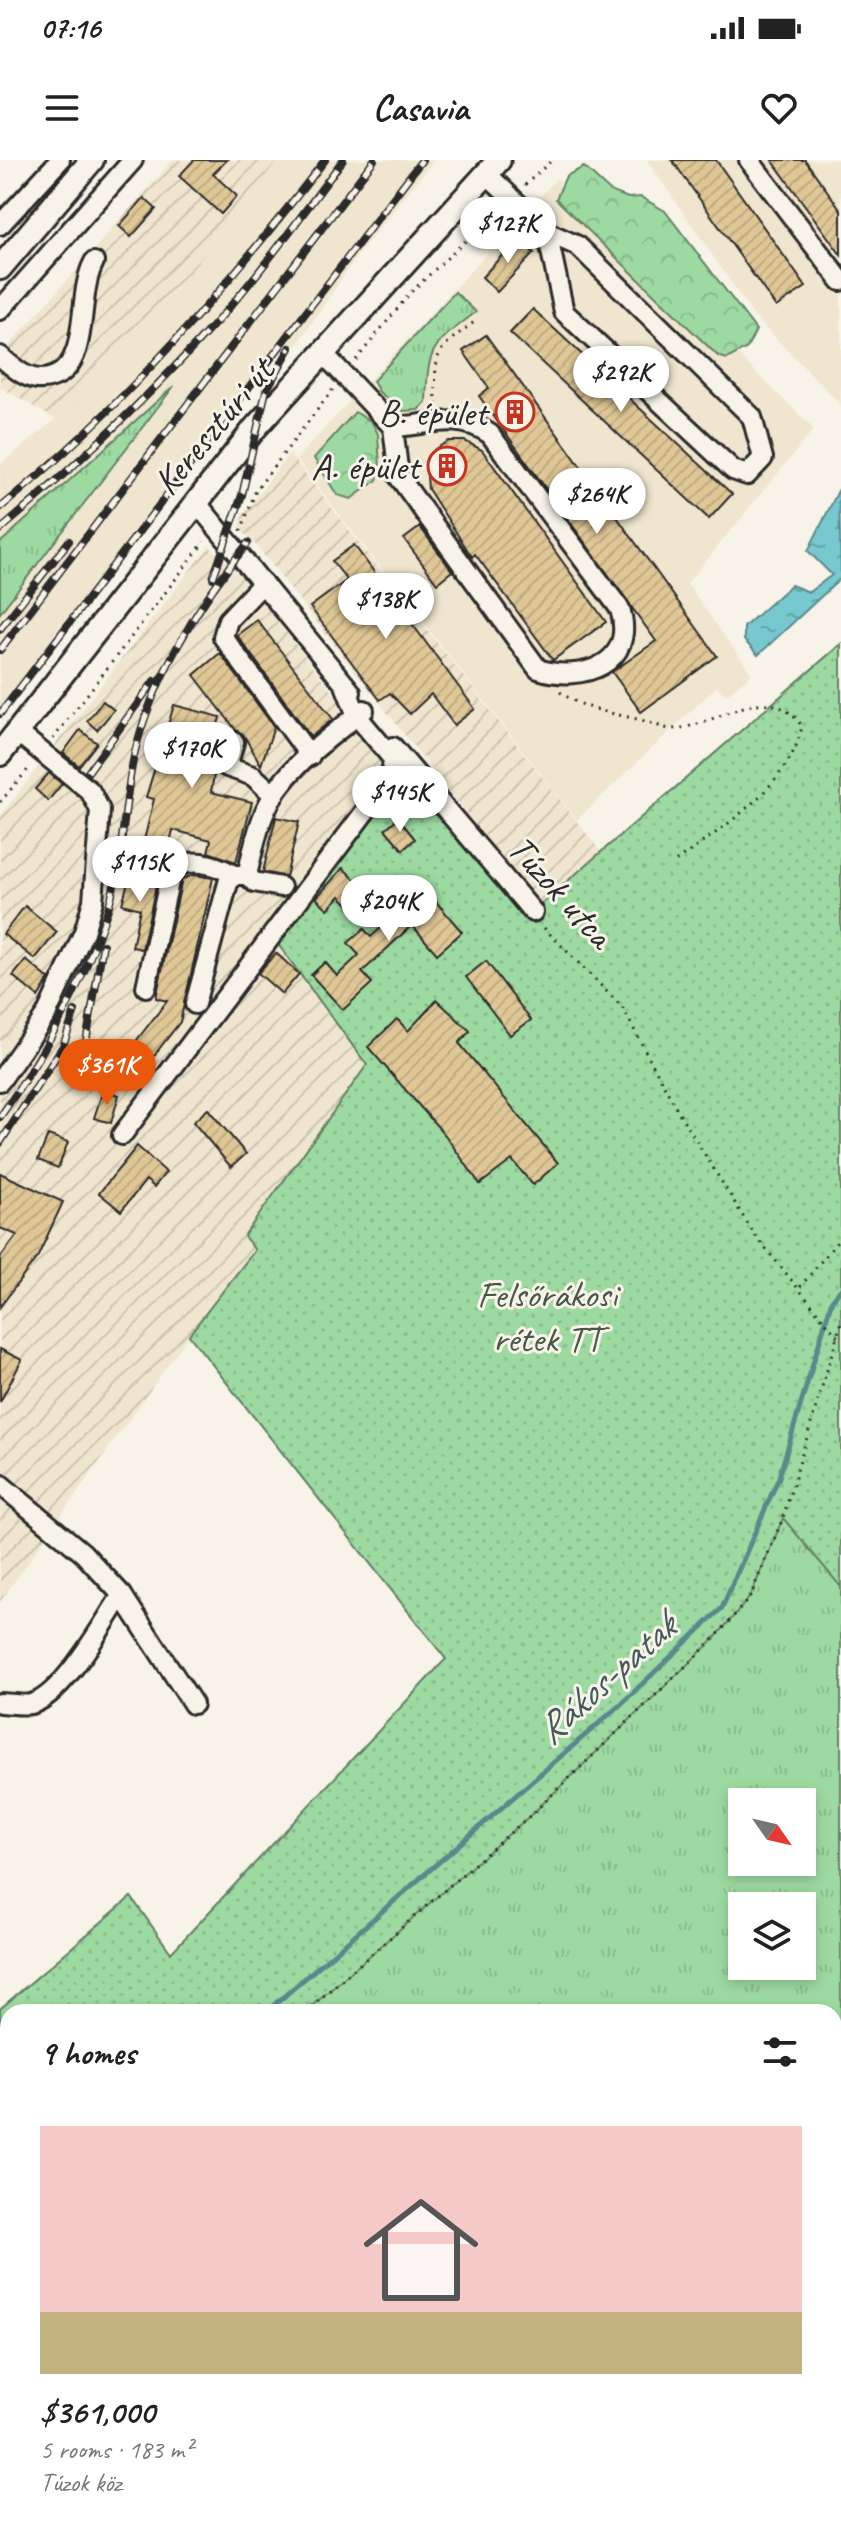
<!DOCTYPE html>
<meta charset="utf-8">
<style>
:root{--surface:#fff;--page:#f6f6f6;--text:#222;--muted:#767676;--accent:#ea580c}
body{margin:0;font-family:Caveat,sans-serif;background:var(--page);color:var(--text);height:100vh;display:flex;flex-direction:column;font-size:30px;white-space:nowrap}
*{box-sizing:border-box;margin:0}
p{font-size:26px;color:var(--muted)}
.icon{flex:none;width:44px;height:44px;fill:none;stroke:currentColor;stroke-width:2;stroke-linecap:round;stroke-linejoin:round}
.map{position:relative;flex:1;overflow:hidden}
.sheet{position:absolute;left:0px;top:1844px;width:842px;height:538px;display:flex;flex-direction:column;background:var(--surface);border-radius:24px 24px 0 0;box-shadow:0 4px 12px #0003}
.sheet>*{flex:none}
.needle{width:52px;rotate:124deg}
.fabs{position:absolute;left:728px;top:1628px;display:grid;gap:16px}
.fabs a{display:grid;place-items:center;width:88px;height:88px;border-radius:0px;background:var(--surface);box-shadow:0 4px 12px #0003;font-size:40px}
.price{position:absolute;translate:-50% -68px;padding:0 18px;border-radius:28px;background:#fff;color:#222;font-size:26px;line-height:52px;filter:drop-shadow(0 2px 4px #0008)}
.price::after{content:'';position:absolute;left:50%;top:48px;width:24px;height:18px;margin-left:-12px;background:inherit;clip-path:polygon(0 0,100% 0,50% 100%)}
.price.selected{background:var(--accent);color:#fff}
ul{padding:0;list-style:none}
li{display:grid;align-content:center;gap:16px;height:424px;padding:0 40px}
li span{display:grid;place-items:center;height:248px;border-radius:0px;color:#555}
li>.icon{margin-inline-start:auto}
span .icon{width:144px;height:144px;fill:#fffc;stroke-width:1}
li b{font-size:34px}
h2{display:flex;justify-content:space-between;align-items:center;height:96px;padding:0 40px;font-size:34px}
.status{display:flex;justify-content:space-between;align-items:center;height:56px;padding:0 40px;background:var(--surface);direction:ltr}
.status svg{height:22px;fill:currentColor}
header{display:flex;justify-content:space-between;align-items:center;height:104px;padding:0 40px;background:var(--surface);font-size:36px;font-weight:800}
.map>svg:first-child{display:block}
.built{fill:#f0e6cf}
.industrial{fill:url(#industrial-furrows)}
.grass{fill:url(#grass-tufts);stroke:#648266;stroke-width:2;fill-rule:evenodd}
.forest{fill:url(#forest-crowns);stroke:#648266;stroke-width:2}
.wetland{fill:url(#wetland-marsh);stroke:#648266;stroke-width:2}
.park{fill:url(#park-dots);stroke:#648266;stroke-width:2}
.water{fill:url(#water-ripples);stroke:#598a8d;stroke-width:2}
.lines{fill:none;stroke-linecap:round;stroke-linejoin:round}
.stream{stroke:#598a8d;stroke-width:5}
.building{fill:url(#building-hatch);stroke:#2b2b2b;stroke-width:2}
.minor-casing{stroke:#2b2b2b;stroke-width:24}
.major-casing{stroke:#2b2b2b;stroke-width:28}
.path{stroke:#2b2b2b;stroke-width:3;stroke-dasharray:2 6;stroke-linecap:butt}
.minor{stroke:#f7f3e8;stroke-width:18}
.major{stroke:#f7f3e8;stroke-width:22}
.rail-casing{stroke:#2b2b2b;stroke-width:8}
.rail{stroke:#f7f3e8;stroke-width:5;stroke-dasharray:15;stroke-linecap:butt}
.labels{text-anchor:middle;stroke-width:6;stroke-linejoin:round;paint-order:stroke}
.poi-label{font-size:38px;fill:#2b2b2b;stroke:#f7f3e8;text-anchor:end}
.street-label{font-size:38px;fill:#2b2b2b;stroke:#f7f3e8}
.park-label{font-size:38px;fill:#485748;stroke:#f7f3e8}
.water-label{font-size:40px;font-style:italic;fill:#425a5c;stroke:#f7f3e8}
</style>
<div class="status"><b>07:16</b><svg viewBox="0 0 49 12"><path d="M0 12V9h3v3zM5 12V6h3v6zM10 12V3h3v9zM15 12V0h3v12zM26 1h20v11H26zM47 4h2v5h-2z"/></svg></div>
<header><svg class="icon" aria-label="menu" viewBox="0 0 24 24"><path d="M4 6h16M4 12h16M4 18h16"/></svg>Casavia<svg class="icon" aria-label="heart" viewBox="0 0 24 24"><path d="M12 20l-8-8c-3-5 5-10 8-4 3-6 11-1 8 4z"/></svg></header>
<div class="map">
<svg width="841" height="2381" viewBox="0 0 841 2381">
<defs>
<pattern id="industrial-furrows" width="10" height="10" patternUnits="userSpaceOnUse" patternTransform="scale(2)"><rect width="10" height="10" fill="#f0e6cf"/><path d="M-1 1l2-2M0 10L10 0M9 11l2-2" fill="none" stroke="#cec5b2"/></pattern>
<pattern id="grass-tufts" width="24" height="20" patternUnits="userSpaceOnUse" patternTransform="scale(2)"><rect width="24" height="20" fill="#9ddaa1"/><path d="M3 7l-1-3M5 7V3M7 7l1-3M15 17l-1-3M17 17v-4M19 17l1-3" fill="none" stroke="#87bb8b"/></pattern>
<pattern id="forest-crowns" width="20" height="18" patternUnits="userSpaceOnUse" patternTransform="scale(2)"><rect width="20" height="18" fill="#9ddaa1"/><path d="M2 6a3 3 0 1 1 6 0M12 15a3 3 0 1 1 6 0" fill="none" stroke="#87bb8b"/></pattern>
<pattern id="wetland-marsh" width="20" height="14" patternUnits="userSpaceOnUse" patternTransform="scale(2)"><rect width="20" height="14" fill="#9ddaa1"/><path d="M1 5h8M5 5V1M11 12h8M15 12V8" fill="none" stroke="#87bb8b"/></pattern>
<pattern id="park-dots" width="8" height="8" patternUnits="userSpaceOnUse" patternTransform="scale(2)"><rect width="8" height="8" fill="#9ddaa1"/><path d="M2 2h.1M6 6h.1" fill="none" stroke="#87bb8b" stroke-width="1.8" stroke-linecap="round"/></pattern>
<pattern id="water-ripples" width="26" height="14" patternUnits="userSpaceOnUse" patternTransform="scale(2)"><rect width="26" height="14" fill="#78c9cf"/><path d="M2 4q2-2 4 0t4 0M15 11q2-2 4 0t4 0" fill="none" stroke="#63a3a8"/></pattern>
<pattern id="building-hatch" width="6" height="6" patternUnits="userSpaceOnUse" patternTransform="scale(2)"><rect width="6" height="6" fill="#e0c796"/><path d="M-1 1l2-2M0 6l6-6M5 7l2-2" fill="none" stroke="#c0ab81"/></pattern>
</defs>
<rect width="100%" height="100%" fill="#f7f3e8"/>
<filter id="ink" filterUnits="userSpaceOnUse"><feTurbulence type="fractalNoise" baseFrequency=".0125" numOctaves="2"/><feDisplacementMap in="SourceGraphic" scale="16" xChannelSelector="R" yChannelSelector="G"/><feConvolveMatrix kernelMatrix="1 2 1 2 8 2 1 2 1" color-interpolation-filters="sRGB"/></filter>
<g filter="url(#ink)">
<g class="built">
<path d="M278 0H434L357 96 297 185 280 183 0 554V453L170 230 0 383V305L78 241 193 109Z"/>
<path d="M647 0H841V245L754 156Z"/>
<path d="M557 18 814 269 687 424 752 514 726 535 717 526 577 660 296 299Z"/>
</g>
<g class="industrial">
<path d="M173 0H278L193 109 78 241 56 260 0 227V196Z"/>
<path d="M289 293 601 692 539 746 256 385 239 368 242 357Z"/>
<path d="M209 386 250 426 400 619 275 780 367 905 244 1076 255 1090 189 1175 0 1442V656Z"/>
</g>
<g class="grass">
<path d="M455 132 476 152C432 186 428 185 426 242L418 250 403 251 379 232 373 221Z"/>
<path d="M174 226 0 453V383Z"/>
<path d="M841 484V2381H119L113 2374H834V1852H8V2243L0 2233V1849L131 1737 171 1793 446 1499 189 1175 255 1090 244 1076 367 905 275 780 406 610 520 755 539 746ZM742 1642H802V1702H742ZM742 1746H802V1806H742Z"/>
</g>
<g class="forest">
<path d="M584 7 610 31 628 38 641 37 665 51 756 170 747 188 727 199 718 196 556 39 566 16Z"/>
<path d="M355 252 372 262 378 274 380 308 377 320 351 339 337 335 314 298Z"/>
</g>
<path class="wetland" d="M0 2233 8 2243V2374H113L119 2381H0Z"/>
<g class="park">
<path d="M841 484V1427L783 1358 750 1437 715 1478 533 1653 305 1852H8V2111L0 2118V1849L131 1737 171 1793 446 1499 189 1175 255 1090 244 1076 367 905 275 780 406 610 520 755 539 746Z"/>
<path d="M841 2019V2381H552L558 2374H834V2028Z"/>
<path d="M0 2259 8 2269V2372L1 2381Z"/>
</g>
<path class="water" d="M839 329 841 418 758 495 744 480V467L791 425 809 432 832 415 808 391Z"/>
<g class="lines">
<g class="stream">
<path d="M266 1852 620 1545 722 1448 779 1317 832 1140 841 1129"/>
<path d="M0 2083 8 2076"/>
</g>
</g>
<g class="building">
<path d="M194 0H227L213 14 237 36 221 54 179 16Z"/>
<path d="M672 0H716L806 127 776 147Z"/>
<path d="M772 0H805L841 50V95Z"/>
<path d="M144 38 156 49 131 77 119 66Z"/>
<path d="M518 78 534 93 497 132 482 117Z"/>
<path d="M533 149 732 334 709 359 510 173Z"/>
<path d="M486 175 717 496 641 552 612 512 656 481 479 236 489 228 463 191Z"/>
<path d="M449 281H465L482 290 606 462 553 500 475 394 472 397 428 329 426 302 435 289Z"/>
<path d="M420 367 452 411 437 423 404 379Z"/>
<path d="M354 385 475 549 454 565 431 534 410 554 390 533 380 540 310 447 347 420 332 401Z"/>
<path d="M257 460 333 559 311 577 237 475Z"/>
<path d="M220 493 274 567 261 605 243 574 236 570 194 515Z"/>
<path d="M103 541 114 550 97 570 87 561Z"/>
<path d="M174 545 220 557 210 597 217 598 211 632 252 642 236 702 208 692 211 680 173 670 166 699 141 693 154 639 146 637Z"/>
<path d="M80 570 97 583 79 606 63 593Z"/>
<path d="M49 613 62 624 48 641 35 629Z"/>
<path d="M276 657 299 662 286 717 263 712Z"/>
<path d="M398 658 415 679 403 690 385 669Z"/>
<path d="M343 708 367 731 352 748 340 736 328 749 316 738Z"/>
<path d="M130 715 157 721 142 789 132 787 140 749 122 744Z"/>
<path d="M194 715 213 718 180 862 134 921 116 907 167 841 156 838 182 719Z"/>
<path d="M419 722 462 772 437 794 412 765 362 812 372 823 343 850 311 815 325 802 337 816 359 795 348 783 364 769 371 777 399 751 393 744Z"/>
<path d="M25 746 57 772 35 799 3 774Z"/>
<path d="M276 793 299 814 282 834 258 813Z"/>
<path d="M26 800 49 819 38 837 13 816Z"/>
<path d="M486 801 531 860 510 875 466 817Z"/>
<path d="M437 840 470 871 459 883 558 1003 533 1025 512 1000 480 1024 445 975 368 887 397 859 408 871Z"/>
<path d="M103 930 119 935 111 963 94 958Z"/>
<path d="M208 949 246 994 231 1007 193 962Z"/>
<path d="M48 975 68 982 58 1008 38 1000Z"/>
<path d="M137 986 166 1012 154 1027 146 1020 121 1051 99 1033Z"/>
<path d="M0 1013 63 1042 38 1096 0 1147V1098L17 1075 0 1068Z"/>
<path d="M0 1189 22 1200 0 1242Z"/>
</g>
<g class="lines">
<defs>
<g id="minor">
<path d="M749 0 841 121"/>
<path d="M486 13 547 72 578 86 752 257 763 298 747 315 733 310 564 152 547 72"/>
<path d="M0 65 60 0"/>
<path d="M0 150 133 0"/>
<path d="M322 192 393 267C430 266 456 251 490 274L620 449C637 504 582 523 538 509L399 317 393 267"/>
<path d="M0 196C16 210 32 226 55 216 91 201 76 135 94 102"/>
<path d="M196 342 351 532"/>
<path d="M263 423 228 460 223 477 310 596"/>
<path d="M234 582 227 607 253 616 274 635"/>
<path d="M393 587 533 752"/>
<path d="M136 704 171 712"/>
<path d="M247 715 254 722 281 727"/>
<path d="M146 827 171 712C187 695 215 704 234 715"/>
<path d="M195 844 228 723 234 715H247C252 695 256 673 264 654 282 609 328 579 364 550"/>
<path d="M0 921 46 855 84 772 93 741 100 650 90 631 17 572"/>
<path d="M122 975 391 617 393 599 357 556 345 525"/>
<path d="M0 1324 83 1393 122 1435 193 1544"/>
<path d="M0 1543C9 1543 22 1546 31 1544 63 1536 104 1462 122 1435"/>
<path d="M0 2259 8 2269"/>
<path d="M93 2374 99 2381"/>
</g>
<g id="major">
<path d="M0 108 92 0"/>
<path d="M0 594 255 268 499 0"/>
</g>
</defs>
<use href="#minor" class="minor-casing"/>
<use href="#major" class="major-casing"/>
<g class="path">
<path d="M525 25 552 0"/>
<path d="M356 200 410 133 499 49"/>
<path d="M436 245C435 190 432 193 477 160"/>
<path d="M241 371 256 330 334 228"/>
<path d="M560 532C587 552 617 553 648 562 655 564 664 569 672 569 720 567 765 515 802 566 791 625 721 669 675 702"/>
<path d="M53 579 204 382"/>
<path d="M0 642 30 607"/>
<path d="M544 768 622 847 676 948 754 1074 841 1181"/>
<path d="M800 1127 841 1077"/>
<path d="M305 1852 533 1653 715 1478 750 1437 783 1358 841 1163"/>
<path d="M834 2028 841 2019"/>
<path d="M0 2118 8 2111"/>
<path d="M552 2381 558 2374"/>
</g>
<use href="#minor" class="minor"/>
<use href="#major" class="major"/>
<defs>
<g id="rail">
<path d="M0 348C124 247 228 126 325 0"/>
<path d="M0 370C78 304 151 235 219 159 264 109 303 53 343 0"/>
<path d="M213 418 242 335 266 231 290 188"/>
<path d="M0 469 69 381"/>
<path d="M0 490 374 0"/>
<path d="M0 554 422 0"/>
<path d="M88 612 154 521"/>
<path d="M80 916 103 785"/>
<path d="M0 957C45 893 82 827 107 752 123 703 123 647 134 596 151 521 200 441 248 383"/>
<path d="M0 983 63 886 75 851"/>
</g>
</defs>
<use href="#rail" class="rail-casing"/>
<use href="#rail" class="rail"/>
</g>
</g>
<defs>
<symbol id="building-ring" viewBox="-11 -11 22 22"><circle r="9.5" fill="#f7f3e8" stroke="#c8321e" stroke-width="1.5"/><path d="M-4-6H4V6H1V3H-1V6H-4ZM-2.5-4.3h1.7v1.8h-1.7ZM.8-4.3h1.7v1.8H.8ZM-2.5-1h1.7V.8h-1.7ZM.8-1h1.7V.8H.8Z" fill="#c8321e"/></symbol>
</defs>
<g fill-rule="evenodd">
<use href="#building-ring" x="493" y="230" width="44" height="44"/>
<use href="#building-ring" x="425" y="284" width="44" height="44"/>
</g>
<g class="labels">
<g class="poi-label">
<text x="487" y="265">B. épület</text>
<text x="419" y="319">A. épület</text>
</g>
<g class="street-label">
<text transform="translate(213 266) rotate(-50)" y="13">Keresztúri út</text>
<text transform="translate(561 731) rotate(48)" y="13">Túzok utca</text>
</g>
<g class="park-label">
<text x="547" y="1147">Felsőrákosi<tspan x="547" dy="44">rétek TT</tspan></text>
</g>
<g class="water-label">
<text transform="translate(605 1518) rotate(-42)" y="14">Rákos-patak</text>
</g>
</g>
</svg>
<div class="fabs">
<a><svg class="needle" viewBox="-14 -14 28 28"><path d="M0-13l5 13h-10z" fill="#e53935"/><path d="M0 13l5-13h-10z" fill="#767676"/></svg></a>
<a><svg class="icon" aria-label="layers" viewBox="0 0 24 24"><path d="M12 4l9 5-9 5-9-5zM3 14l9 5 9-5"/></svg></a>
</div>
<b class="price" style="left:508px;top:105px">$127K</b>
<b class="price" style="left:621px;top:254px">$292K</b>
<b class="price" style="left:597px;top:376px">$264K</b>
<b class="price" style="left:386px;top:481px">$138K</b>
<b class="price" style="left:192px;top:630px">$170K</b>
<b class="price" style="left:400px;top:674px">$145K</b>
<b class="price" style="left:140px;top:744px">$115K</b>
<b class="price" style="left:389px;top:783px">$204K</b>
<b class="price selected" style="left:107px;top:947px">$361K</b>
<section class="sheet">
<h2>9 homes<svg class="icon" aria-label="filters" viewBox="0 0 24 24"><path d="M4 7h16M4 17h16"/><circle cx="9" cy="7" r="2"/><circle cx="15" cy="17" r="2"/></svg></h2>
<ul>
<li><span style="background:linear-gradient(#f6c9c9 75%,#c2b280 0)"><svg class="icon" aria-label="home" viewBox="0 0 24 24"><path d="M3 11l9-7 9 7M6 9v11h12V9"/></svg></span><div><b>$361,000</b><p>5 rooms · 183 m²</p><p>Túzok köz</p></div></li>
</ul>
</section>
</div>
